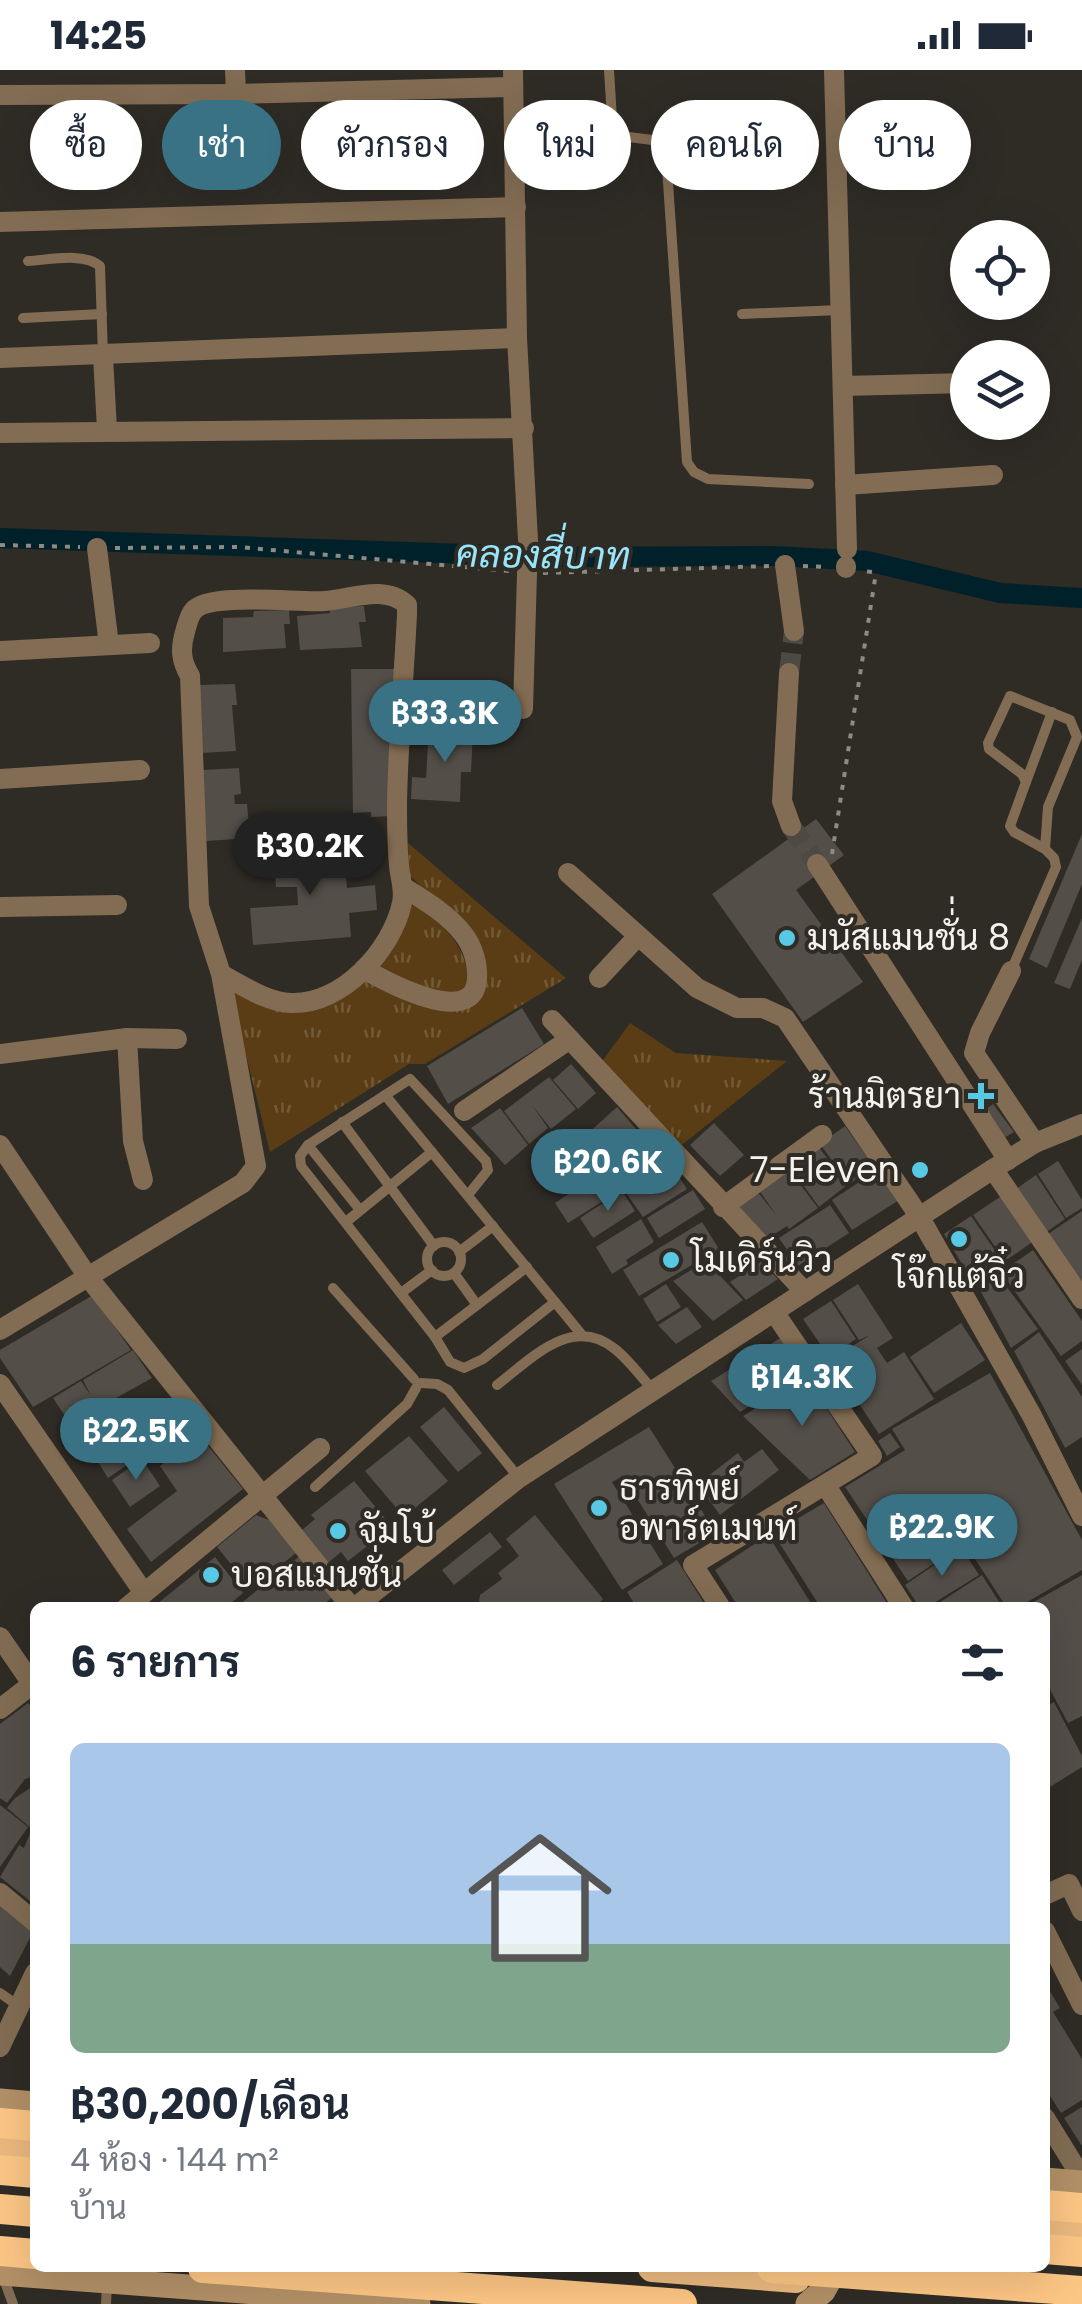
<!DOCTYPE html>
<html lang="th">
<meta charset="utf-8">
<style>
:root{--surface:#fff;--page:#f2f2f3;--text:#1f2937;--muted:#747a83;--accent:#397185}
body{margin:0;font-family:Poppins,Sarabun,sans-serif;background:var(--page);color:var(--text);height:100vh;display:flex;flex-direction:column;font-size:38px;white-space:nowrap}
*{box-sizing:border-box;margin:0}
p{font-size:32px;color:var(--muted)}
.icon{flex:none;width:55px;height:55px;fill:none;stroke:currentColor;stroke-width:2;stroke-linecap:round;stroke-linejoin:round}
.map{position:relative;flex:1;overflow:hidden}
.drawer{position:absolute;left:30px;top:1532px;width:1020px;height:670px;display:flex;flex-direction:column;background:var(--surface);border-radius:15px;box-shadow:0 10px 40px #0002}
.drawer>*{flex:none}
.banner{position:absolute;left:30px;top:30px;width:1022px;height:90px;display:flex;gap:20px}
.buttons{position:absolute;left:950px;top:150px;display:grid;gap:20px}
.buttons a{display:grid;place-items:center;width:100px;height:100px;border-radius:50%;background:var(--surface);box-shadow:0 10px 40px #0002;font-size:50px}
.price{position:absolute;translate:-50% -85px;padding:0 22px;border-radius:35px;background:var(--accent);color:#fff;font-size:32px;line-height:65px;filter:drop-shadow(0 2px 5px #0008)}
.price::after{content:'';position:absolute;left:50%;top:60px;width:30px;height:22px;margin-left:-15px;background:inherit;clip-path:polygon(0 0,100% 0,50% 100%)}
.price.active{background:#222;color:#fff}
ul{padding:0;list-style:none}
li{display:grid;align-content:center;gap:20px;height:530px;padding:0 40px}
li span{display:grid;place-items:center;height:310px;border-radius:15px;color:#555}
li>.icon{margin-inline-start:auto}
span .icon{width:180px;height:180px;fill:#fffc;stroke-width:1}
li b{font-size:42px}
h2{display:flex;justify-content:space-between;align-items:center;height:120px;padding:0 40px;font-size:42px}
.pill{padding:0 35px;border-radius:45px;background:var(--surface);box-shadow:0 10px 40px #0002;font-size:35px;line-height:90px}
.pill.active{background:var(--accent);color:#fff}
.status{display:flex;justify-content:space-between;align-items:center;height:70px;padding:0 50px;background:var(--surface);direction:ltr}
.status svg{height:28px;fill:currentColor}
.map>svg:first-child{display:block}
.grass{fill:url(#grass-tufts)}
.lines{fill:none;stroke-linecap:round;stroke-linejoin:round}
.canal{stroke:#002129;stroke-width:20}
.building{fill:#534e48}
.minor-tunnel{stroke:#4d4943;stroke-width:20;stroke-dasharray:20 10;stroke-linecap:butt}
.path{stroke:#8e8b85;stroke-width:4;stroke-dasharray:5 8;stroke-linecap:butt}
.service{stroke:#826c53;stroke-width:10}
.minor{stroke:#826c53;stroke-width:20}
.secondary{stroke:#b29067;stroke-width:25}
.trunk{stroke:#eab87e;stroke-width:28}
.motorway{stroke:#fbc584;stroke-width:30}
.secondary-bridge{stroke:#b29067;stroke-width:25}
.motorway-bridge{stroke:#fbc584;stroke-width:30}
.poi-dot{fill:#58c9e4;stroke:#2f2b25;stroke-width:4}
.labels{text-anchor:middle;stroke-width:8;stroke-linejoin:round;paint-order:stroke}
.poi-label{font-size:35px;fill:#f5f2ee;stroke:#2f2b25;text-anchor:start}
.water-label{font-size:38px;font-style:italic;fill:#99e5f9;stroke:#2f2b25}
</style>
<div class="status"><b>14:25</b><svg viewBox="0 0 49 12"><path d="M0 12V9h3v3zM5 12V6h3v6zM10 12V3h3v9zM15 12V0h3v12zM26 1h20v11H26zM47 4h2v5h-2z"/></svg></div>
<div class="map">
<svg width="1082" height="2234" viewBox="0 0 1082 2234">
<defs>
<pattern id="grass-tufts" width="24" height="20" patternUnits="userSpaceOnUse" patternTransform="scale(2.5)"><rect width="24" height="20" fill="#5a3d15"/><path d="M3 7l-1-3M5 7V3M7 7l1-3M15 17l-1-3M17 17v-4M19 17l1-3" fill="none" stroke="#725a37"/></pattern>
</defs>
<rect width="100%" height="100%" fill="#2f2b25"/>
<g class="grass">
<path d="M408 773 566 908 425 994H409L270 1082 230 920 263 936 368 908 452 937 485 906 429 824 409 805Z"/>
<path d="M415 835C447 859 460 868 470 908L459 924 438 925 377 896 409 836Z"/>
<path d="M630 953 676 983 787 991 678 1078 601 993Z"/>
</g>
<g class="lines">
<path class="canal" d="M0 468 555 487 775 486 867 491 1000 523 1082 528"/>
</g>
<g class="building">
<path d="M364 536 366 552H359L362 577 300 580 297 546 330 543V537Z"/>
<path d="M289 540 290 554H284L286 578 223 582V548L253 547 254 541Z"/>
<path d="M351 599H398L392 746 371 747V742L353 743Z"/>
<path d="M235 614 237 635H232L236 681 202 683 197 615Z"/>
<path d="M429 656 473 660 471 702H461L460 732 411 729 412 707 426 708Z"/>
<path d="M239 698 241 724 234 725 235 734H247L250 768 206 771 202 700Z"/>
<path d="M816 749 844 785 796 820 863 912 803 952 712 824Z"/>
<path d="M1082 764V814L1047 898 1029 889Z"/>
<path d="M296 766 297 785 344 782 347 818 375 815 377 840 349 843 351 867 253 875 250 838 298 835 297 817H276L273 767Z"/>
<path d="M1082 848V890L1070 919 1054 913Z"/>
<path d="M522 938 544 974 448 1034 427 996Z"/>
<path d="M571 994 596 1023 578 1039 553 1010Z"/>
<path d="M549 1007 576 1039 551 1059 532 1035 548 1058 529 1074 504 1041Z"/>
<path d="M993 1034 1014 1062 1004 1068 985 1040Z"/>
<path d="M617 1037 642 1066 594 1104 572 1078Z"/>
<path d="M500 1038 528 1075 505 1095 471 1058Z"/>
<path d="M714 1053 744 1085 720 1106 690 1075Z"/>
<path d="M845 1056 874 1097 849 1114 820 1074Z"/>
<path d="M648 1070 664 1093 568 1153 555 1133Z"/>
<path d="M818 1076 847 1115 819 1137 790 1097Z"/>
<path d="M1058 1091 1082 1130V1138L1066 1148 1038 1104Z"/>
<path d="M671 1095 687 1119 643 1147 626 1123Z"/>
<path d="M787 1097 818 1138 789 1159 787 1156 767 1169 734 1137 756 1120 777 1146 758 1119Z"/>
<path d="M879 1099 899 1130 852 1160 832 1130Z"/>
<path d="M1036 1105 1065 1149 1045 1163 1016 1119Z"/>
<path d="M693 1120 705 1139 659 1168 647 1148Z"/>
<path d="M622 1121 635 1141 593 1168 580 1148Z"/>
<path d="M1003 1125 1034 1171 1005 1191 973 1145Z"/>
<path d="M830 1135 849 1163 798 1196 779 1168Z"/>
<path d="M1082 1141V1214L1048 1164Z"/>
<path d="M971 1146 1003 1192 973 1212 944 1164Z"/>
<path d="M641 1149 654 1172 626 1190 628 1194 612 1204 596 1177Z"/>
<path d="M702 1152 719 1179 639 1226 623 1200Z"/>
<path d="M1033 1180 1082 1251V1271L1061 1286 1001 1202Z"/>
<path d="M706 1191 743 1230 713 1251 673 1211Z"/>
<path d="M761 1192 778 1209 746 1230 730 1212Z"/>
<path d="M998 1205 1038 1259 1011 1278 979 1218Z"/>
<path d="M666 1214 681 1237 657 1252 643 1229Z"/>
<path d="M858 1214 893 1268 877 1278 887 1293 904 1282 934 1329 879 1364 830 1290 870 1265 859 1270 833 1230Z"/>
<path d="M93 1225 131 1280 33 1337 0 1288V1280Z"/>
<path d="M831 1231 856 1269 829 1287 803 1249Z"/>
<path d="M687 1237 702 1257 676 1274 658 1255Z"/>
<path d="M961 1253 985 1290 934 1323 910 1287Z"/>
<path d="M1039 1262 1082 1327V1367L1065 1378 1014 1281Z"/>
<path d="M782 1267 805 1302 740 1342 711 1311Z"/>
<path d="M1082 1279V1315L1065 1291Z"/>
<path d="M133 1280 152 1308 100 1337 96 1331 67 1349 53 1328 81 1311 91 1326 83 1310Z"/>
<path d="M990 1303 1082 1470V1500L1017 1538H1007L942 1438 884 1475 845 1417 905 1380 892 1359Z"/>
<path d="M806 1307 855 1382 810 1410 743 1346Z"/>
<path d="M101 1337 120 1363 91 1381 74 1356Z"/>
<path d="M444 1337 482 1383 458 1402 420 1357Z"/>
<path d="M649 1357 716 1463 674 1488 623 1406 612 1412 663 1494 622 1520 554 1414Z"/>
<path d="M890 1363 900 1377 887 1386 878 1371Z"/>
<path d="M125 1364 140 1386 108 1408 93 1384Z"/>
<path d="M200 1366 243 1419 151 1492 127 1459 177 1421 160 1396Z"/>
<path d="M409 1366 448 1411 404 1447 365 1401Z"/>
<path d="M762 1379 779 1400 720 1445 704 1423 710 1419 703 1410 738 1383 744 1392Z"/>
<path d="M142 1389 160 1416 130 1437 112 1410Z"/>
<path d="M354 1411 392 1457 348 1491 341 1482 328 1493 302 1460 315 1449 311 1445Z"/>
<path d="M824 1433 890 1538H821L773 1463Z"/>
<path d="M939 1442 960 1476 908 1511 885 1477Z"/>
<path d="M256 1445 269 1450 296 1483 251 1519 217 1477Z"/>
<path d="M535 1445 603 1529 594 1538H478L480 1525 502 1509 498 1503 519 1486 506 1469Z"/>
<path d="M490 1462 502 1477 454 1515 442 1500Z"/>
<path d="M768 1465 814 1538H739L715 1500Z"/>
<path d="M961 1477 979 1505 926 1538H920L905 1515Z"/>
<path d="M301 1485 334 1526 319 1538H235Z"/>
<path d="M215 1487 243 1523 225 1538H152Z"/>
<path d="M677 1490 707 1538H637L627 1522Z"/>
<path d="M982 1505 1003 1538H931Z"/>
<path d="M1082 1505V1646L1068 1653 1045 1610V1538H1023Z"/>
<path d="M1054 1632 1082 1686V1697L1045 1720V1637Z"/>
<path d="M28 1633 35 1640V1706L25 1709 7 1733 0 1728V1654Z"/>
<path d="M35 1715V1835L0 1807 19 1775 24 1778 32 1759 7 1738 15 1728Z"/>
<path d="M0 1735 28 1757 0 1797Z"/>
<path d="M0 1834 28 1856 32 1864 10 1906 0 1897Z"/>
<path d="M1045 1913 1060 1938 1053 1942 1082 1989V2030L1061 2043 1045 2018Z"/>
<path d="M1082 2037V2076L1064 2048Z"/>
</g>
<g class="lines">
<g class="minor-tunnel">
<path d="M789 603 794 561"/>
<path d="M791 756 817 794"/>
</g>
<g class="path">
<path d="M0 475 80 477"/>
<path d="M115 478 238 477 509 501"/>
<path d="M803 496 829 497"/>
<path d="M543 503 769 496"/>
<path d="M832 784 875 509 872 502 863 501"/>
</g>
<g class="service">
<path d="M609 0 613 65 660 71 666 83 687 392 694 402 708 409 809 414"/>
<path d="M28 191C49 190 83 182 100 196L103 286"/>
<path d="M742 244 840 240"/>
<path d="M23 248 102 244"/>
<path d="M1026 712 1052 642"/>
<path d="M1011 901 1056 797 1054 788 1045 779 1048 737 1077 667 1070 650 1010 626 988 673 989 679 1022 704 1026 712 1010 756 1014 762 1045 779"/>
<path d="M385 1025 582 1265"/>
<path d="M342 1052 434 1176"/>
<path d="M308 1075 360 1140"/>
<path d="M468 1125 488 1100 486 1091 410 1009 308 1075 300 1086 301 1096 435 1267 527 1197"/>
<path d="M346 1152 432 1082"/>
<circle cx="444" cy="1189" r="17"/>
<path d="M459 1182 493 1156"/>
<path d="M454 1203 477 1235"/>
<path d="M333 1218 414 1309"/>
<path d="M401 1223 432 1200"/>
<path d="M435 1267 450 1292 464 1298 483 1289 555 1232"/>
<path d="M421 1313 437 1314 448 1320 519 1408"/>
<path d="M497 1315C531 1289 572 1244 615 1279 629 1290 641 1307 653 1320"/>
<path d="M315 1417 407 1334 416 1318"/>
<path d="M0 1923 20 1937"/>
<path d="M2 2204 13 2234"/>
<path d="M106 2234 107 2213"/>
</g>
<g class="minor">
<path d="M235 0 236 24"/>
<path d="M513 0 517 268 528 470 523 639"/>
<path d="M834 0 847 479"/>
<path d="M0 25 236 24 512 17"/>
<path d="M0 152 516 137"/>
<path d="M103 286 107 360"/>
<path d="M0 288 517 268"/>
<path d="M843 316 968 313"/>
<path d="M0 363 524 358"/>
<path d="M845 415 993 405"/>
<path d="M97 478 109 575"/>
<path d="M785 495 794 561"/>
<path d="M846 496V498"/>
<path d="M0 581 150 573"/>
<path d="M789 603 782 731 791 756"/>
<path d="M0 709 140 700"/>
<path d="M817 794 1008 1090"/>
<path d="M568 803 697 918 737 938H763L785 948 919 1146 1032 1346 1082 1446"/>
<path d="M0 837 117 835"/>
<path d="M364 899C385 911 474 960 477 909 478 894 473 877 464 865 449 845 424 830 403 817"/>
<path d="M1011 901 980 963 974 983 1035 1073"/>
<path d="M599 908 638 866"/>
<path d="M552 950 805 1222"/>
<path d="M127 968 133 1071 143 1110"/>
<path d="M0 984 127 968 177 969"/>
<path d="M464 1041 570 969"/>
<path d="M0 1075 88 1207 352 1538"/>
<path d="M993 1099 1082 1229"/>
<path d="M723 1137 822 1065"/>
<path d="M0 1260 243 1113 256 1096 221 904 199 836 190 606C181 591 180 579 185 562 187 555 189 545 194 540 210 522 298 533 325 531 351 529 385 514 407 535V544C404 607 398 671 397 734 397 754 397 775 399 795 400 808 405 820 402 833 392 880 342 935 291 933 266 932 242 915 221 904"/>
<path d="M0 1314 144 1523"/>
<path d="M826 1416 904 1538"/>
<path d="M126 1538 320 1378"/>
<path d="M354 1538 519 1408 993 1099 1035 1073 1082 1054"/>
<path d="M721 1538 693 1495 872 1386 774 1242"/>
<path d="M0 1567 35 1618"/>
<path d="M0 1639 35 1612"/>
<path d="M0 1823 35 1852"/>
<path d="M1045 1825 1069 1814 1082 1841"/>
<path d="M1045 1861 1082 1935"/>
<path d="M0 1977 35 1903"/>
<path d="M1045 2048 1082 2108"/>
</g>
<g class="secondary">
<path d="M0 2031 35 2034"/>
<path d="M1045 2110 1082 2113"/>
<path d="M0 2203 418 2234"/>
</g>
<g class="trunk">
<path d="M0 2080 35 2083"/>
<path d="M1045 2151 1082 2154"/>
<path d="M652 2198 796 2209"/>
</g>
<g class="motorway">
<path d="M0 2053 35 2056"/>
<path d="M0 2100 35 2103"/>
<path d="M1045 2135 1082 2138"/>
<path d="M0 2139 35 2142"/>
<path d="M1045 2179 1082 2182"/>
<path d="M0 2181 35 2184"/>
</g>
<path class="secondary-bridge" d="M808 2234 823 2221 836 2198"/>
<g class="motorway-bridge">
<path d="M203 2198 682 2234"/>
<path d="M772 2198 1082 2221"/>
</g>
</g>
<g class="poi-dot">
<circle cx="787" cy="868" r="10"/>
<path d="M976 1011h10v10h10v10h-10v10h-10v-10h-10v-10h10z"/>
<circle cx="920" cy="1100" r="10"/>
<circle cx="959" cy="1169" r="10"/>
<circle cx="671" cy="1190" r="10"/>
<circle cx="599" cy="1438" r="10"/>
<circle cx="338" cy="1461" r="10"/>
<circle cx="211" cy="1505" r="10"/>
</g>
<g class="labels">
<g class="poi-label">
<text x="807" y="880">มนัสแมนชั่่น 8</text>
<text x="961" y="1038" text-anchor="end">ร้านมิตรยา</text>
<text x="900" y="1112" text-anchor="end">7-Eleven</text>
<text x="691" y="1202">โมเดิร์นวิว</text>
<text x="959" y="1218" text-anchor="middle">โจ๊กแต้จิ๋ว</text>
<text x="619" y="1430">ธารทิพย์<tspan x="619" dy="40">อพาร์ตเมนท์</tspan></text>
<text x="358" y="1473">จัมโบ้</text>
<text x="231" y="1517">บอสแมนชั่น</text>
</g>
<g class="water-label">
<text transform="translate(543 485) rotate(1)" y="13">คลองสี่บาท</text>
</g>
</g>
</svg>
<div class="buttons">
<a><svg class="icon" aria-label="locate" viewBox="0 0 24 24"><circle cx="12" cy="12" r="6"/><path d="M12 2v4M12 18v4M2 12h4M18 12h4"/></svg></a>
<a><svg class="icon" aria-label="layers" viewBox="0 0 24 24"><path d="M12 4l9 5-9 5-9-5zM3 14l9 5 9-5"/></svg></a>
</div>
<b class="price" style="left:445px;top:695px">฿33.3K</b>
<b class="price active" style="left:310px;top:828px">฿30.2K</b>
<b class="price" style="left:608px;top:1144px">฿20.6K</b>
<b class="price" style="left:802px;top:1359px">฿14.3K</b>
<b class="price" style="left:136px;top:1413px">฿22.5K</b>
<b class="price" style="left:942px;top:1509px">฿22.9K</b>
<div class="banner">
<a class="pill">ซื้อ</a>
<a class="pill active">เช่า</a>
<a class="pill">ตัวกรอง</a>
<a class="pill">ใหม่</a>
<a class="pill">คอนโด</a>
<a class="pill">บ้าน</a>
</div>
<section class="drawer">
<h2>6 รายการ<svg class="icon" aria-label="filters" viewBox="0 0 24 24"><path d="M4 7h16M4 17h16"/><circle cx="9" cy="7" r="2"/><circle cx="15" cy="17" r="2"/></svg></h2>
<ul>
<li><span style="background:linear-gradient(#a9c7e8 65%,#7fa58c 0)"><svg class="icon" aria-label="home" viewBox="0 0 24 24"><path d="M3 11l9-7 9 7M6 9v11h12V9"/></svg></span><div><b>฿30,200/เดือน</b><p>4 ห้อง · 144 m²</p><p>บ้าน</p></div></li>
</ul>
</section>
</div>
